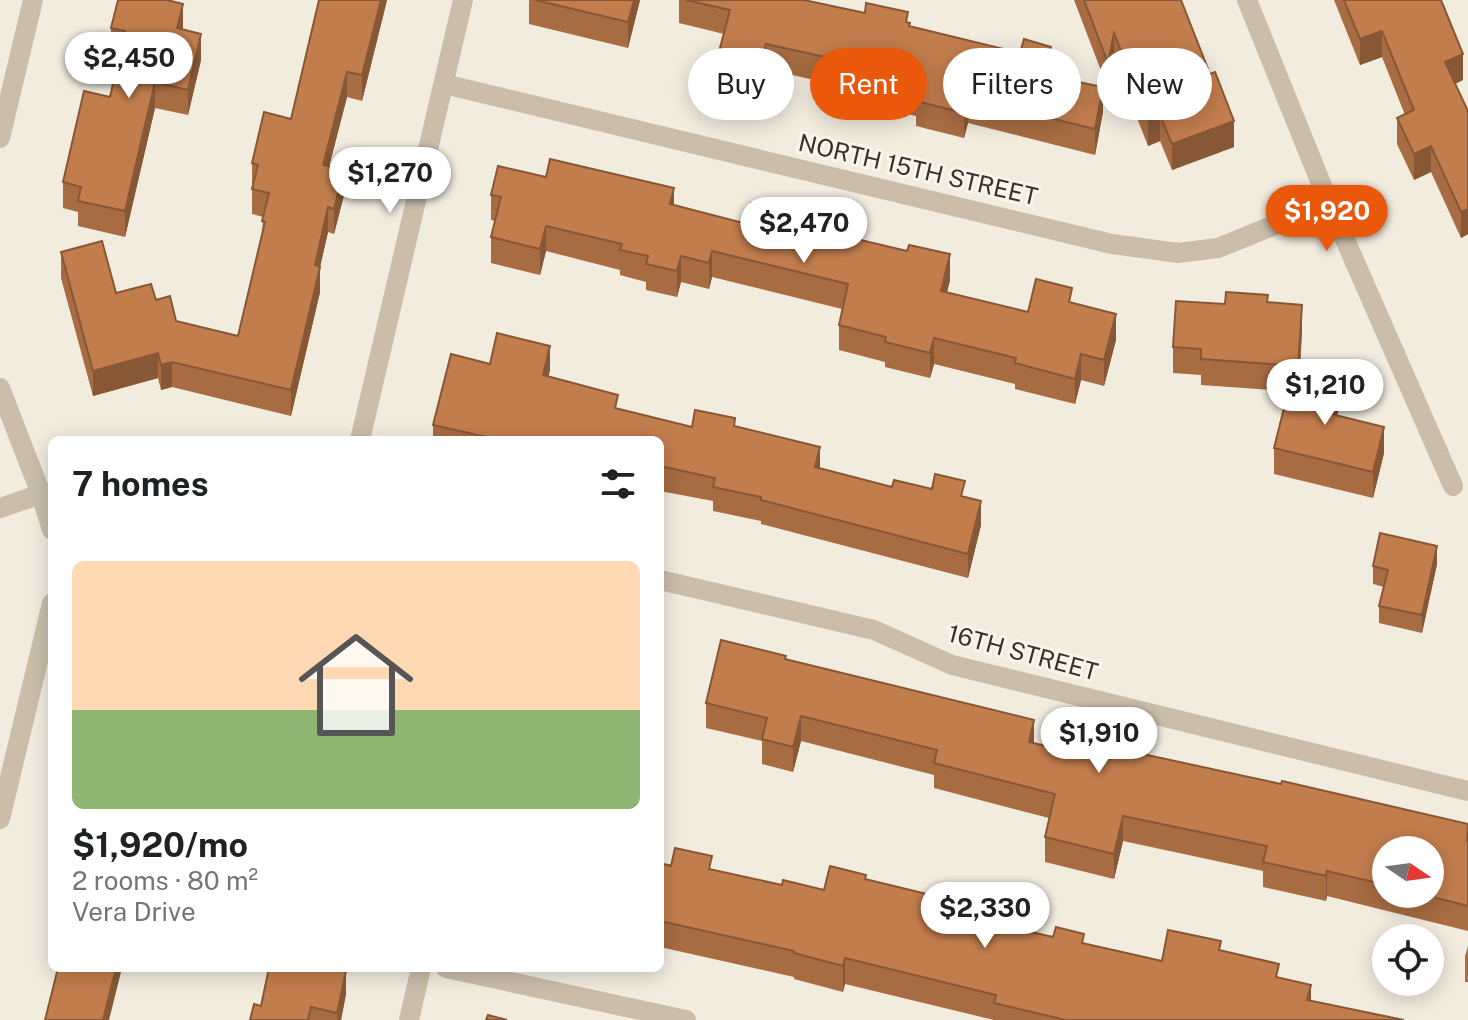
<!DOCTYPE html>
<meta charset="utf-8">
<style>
:root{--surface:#fff;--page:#f2f2f2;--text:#202124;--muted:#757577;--accent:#ea580c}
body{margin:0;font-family:"Public Sans",sans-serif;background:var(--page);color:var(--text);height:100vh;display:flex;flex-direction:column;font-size:30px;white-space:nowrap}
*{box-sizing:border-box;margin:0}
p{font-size:26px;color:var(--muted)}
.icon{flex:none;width:44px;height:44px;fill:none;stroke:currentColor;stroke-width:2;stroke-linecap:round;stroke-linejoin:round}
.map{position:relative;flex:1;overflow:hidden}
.side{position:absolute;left:48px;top:436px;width:616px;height:536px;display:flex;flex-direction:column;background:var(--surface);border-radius:12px;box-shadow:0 4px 20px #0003}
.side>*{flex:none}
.guide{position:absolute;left:688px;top:48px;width:660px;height:72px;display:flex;gap:16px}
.needle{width:52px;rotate:103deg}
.buttons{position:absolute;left:1372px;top:836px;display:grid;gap:16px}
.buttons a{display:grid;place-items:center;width:72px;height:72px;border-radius:50%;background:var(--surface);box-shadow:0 4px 20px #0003;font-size:40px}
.price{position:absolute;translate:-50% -68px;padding:0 18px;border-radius:28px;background:#fff;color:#222;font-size:26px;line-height:52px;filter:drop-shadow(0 2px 4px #0008)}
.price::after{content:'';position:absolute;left:50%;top:48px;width:24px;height:18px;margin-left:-12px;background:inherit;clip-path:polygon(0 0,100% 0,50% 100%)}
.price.on{background:var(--accent);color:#fff}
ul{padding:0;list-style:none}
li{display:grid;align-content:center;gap:16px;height:424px;padding:0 24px}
li span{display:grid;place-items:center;height:248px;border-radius:12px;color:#555}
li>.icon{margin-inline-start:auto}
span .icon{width:144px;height:144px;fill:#fffc;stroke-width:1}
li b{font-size:34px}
h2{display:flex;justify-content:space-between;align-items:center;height:96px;padding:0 24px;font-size:34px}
.pill{padding:0 28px;border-radius:36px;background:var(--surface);box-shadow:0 4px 20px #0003;font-size:28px;line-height:72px}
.pill.on{background:var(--accent);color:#fff}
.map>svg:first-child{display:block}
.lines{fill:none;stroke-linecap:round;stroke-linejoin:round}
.minor{stroke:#cabeab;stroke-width:20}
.wall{fill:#a76c42;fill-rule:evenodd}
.shaded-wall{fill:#885836}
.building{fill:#c27d4d;stroke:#885836;stroke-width:2}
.labels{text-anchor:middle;stroke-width:6;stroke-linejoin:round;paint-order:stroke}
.street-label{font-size:24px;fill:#38312a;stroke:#faf5eb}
</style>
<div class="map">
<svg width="1468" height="1020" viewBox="0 0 1468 1020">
<rect width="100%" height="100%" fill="#f2ecdf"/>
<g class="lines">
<g class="minor">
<path d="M1247 0 1329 203 1453 486"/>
<path d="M444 84 1112 244 1178 253 1218 248 1329 203"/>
<path d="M0 138 33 0"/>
<path d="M0 388 41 494 52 530"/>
<path d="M360 440 463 0"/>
<path d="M0 508 41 494 52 492"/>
<path d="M660 580 874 630 952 665 1468 791"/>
<path d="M0 819 52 603"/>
<path d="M446 968 686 1020"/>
<path d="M409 1020 421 968"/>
</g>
</g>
<g class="wall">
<path d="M387 0 362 101 347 97 329 166 344 195 334 234 328 232 320 267V292L291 416 172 387 161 390 158 378 93 396 61 278V252L116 293 156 300 176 321 238 336 262 236 263 217 252 214V163L291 119Z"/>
<path d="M529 0H640L628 48 529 24Z"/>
<path d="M679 0H804L908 22 910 26 1051 72 1050 76 1103 112 1095 155 968 123 964 138 916 126V116L854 102V89L766 69 762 83 720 73V48L724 34 679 23Z"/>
<path d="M1074 0H1181L1234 147 1172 170 1160 141 1148 146 1114 59 1108 89Z"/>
<path d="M1334 0H1441L1463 80 1455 84 1468 111V234L1461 238 1431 172 1414 180 1397 144V118L1405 115 1382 57 1360 65Z"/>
<path d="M170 1 183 30 201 60 188 115 155 108 125 237 78 226V212L63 208V182L110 97 119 56 111 54V28Z"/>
<path d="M546 177 638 180 674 205 747 224 833 233 950 280 947 292 1028 312 1072 303 1116 340 1104 386 1081 380 1075 404 1015 389V384L934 364 930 378 885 367V362L839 350V325L842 309 712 277 709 289 681 282 677 297 646 290V282L620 275V270L546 251 540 275 491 263V237L495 221 491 220V195Z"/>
<path d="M1268 302 1302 330 1300 374 1339 409 1337 416 1384 453 1373 498 1274 474V448L1288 391 1201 385V375L1173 373V347L1225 304Z"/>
<path d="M490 364 550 370 548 377 618 409 692 427 735 426 820 469 892 487 965 497 981 525 968 578 761 524V521L713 511V501L660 491V440H433V425Z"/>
<path d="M1437 564 1422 633 1379 623V606L1384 587 1373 584V566Z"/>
<path d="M786 659 1034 743 1097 758 1139 754 1468 824V931L1327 896 1326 901 1263 887V871L1123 841 1114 879 1045 862V837L1049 818 934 788V775L801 741 793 772 762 764V741L706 728V703ZM1386 850 1430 894H1386Z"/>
<path d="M660 863 712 870 782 885 824 890 866 879 1005 926 1162 961 1221 951 1279 978 1311 1001 1404 1020H994L845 984 843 992 794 979V977L660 947Z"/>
<path d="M1468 946V982H1465V956Z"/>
<path d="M346 994 341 1020H250Z"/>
</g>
<g class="shaded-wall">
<path d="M381 0H387L362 101V75Z"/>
<path d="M634 0H640L628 48V22Z"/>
<path d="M183 4V30L177 28Z"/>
<path d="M1382 31V57L1360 65V39Z"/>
<path d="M1114 33V59L1108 89V63Z"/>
<path d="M201 34V60L188 115V90Z"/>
<path d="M766 44V69L762 83V58Z"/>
<path d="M1051 47V72L1044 100V75Z"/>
<path d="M1463 54V80L1445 88V62Z"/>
<path d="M347 72V97L323 190V165Z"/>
<path d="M155 82V108L125 237V211Z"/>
<path d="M1103 87V112L1095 155V129Z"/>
<path d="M968 98V123L964 138V113Z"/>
<path d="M1160 115V141L1148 146V120Z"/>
<path d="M1234 121V147L1172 170V144Z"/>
<path d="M1431 146V172L1414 180V154Z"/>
<path d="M344 170V195L334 234V209Z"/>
<path d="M674 188V213L670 204Z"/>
<path d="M328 207V232L320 267V292L291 416V390L315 265Z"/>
<path d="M1468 209V234L1461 238V212Z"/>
<path d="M546 226V251L540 275V249Z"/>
<path d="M712 251V277L709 289V263Z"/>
<path d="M950 254V280L941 316V291Z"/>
<path d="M681 256V282L677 297V271Z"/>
<path d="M1302 305V330L1298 392V366Z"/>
<path d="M1116 314V340L1104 386V360Z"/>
<path d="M934 338V364L930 378V353Z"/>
<path d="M550 346V370L543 400V375Z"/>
<path d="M158 353V378L93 396V371Z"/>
<path d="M1081 354V380L1075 404V379Z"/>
<path d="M172 362V387L161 390V365Z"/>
<path d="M1339 384V409L1331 440V414Z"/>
<path d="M1384 427V453L1373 498V472Z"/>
<path d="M820 447V472L815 467Z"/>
<path d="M981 501V525L968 578V554Z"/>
<path d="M1437 546V564L1422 633V615Z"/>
<path d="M801 716V741L793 772V747Z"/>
<path d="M1034 720V746L1029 742Z"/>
<path d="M1123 816V841L1114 879V854Z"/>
<path d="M1327 871V896L1326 901V876Z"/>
<path d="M845 958V984L843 992V966Z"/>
<path d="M116 968H122L109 1020H103Z"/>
<path d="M346 971V994L341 1020H337V1013Z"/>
<path d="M1311 985V1011L1307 1000Z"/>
</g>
<g class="building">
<path d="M118 0H167L183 4 177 28 201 34 188 90 155 82 125 211 78 201 81 187 63 182 84 91 110 97 125 31 111 28Z"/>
<path d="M319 0H381L362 75 347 72 323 165 344 170 334 209 328 207 315 265 320 267 291 390 172 362 161 365 158 353 93 371 61 252 102 241 116 293 151 284 156 300 170 296 176 321 238 336 265 222 262 221 269 193 252 189 258 165 252 163 264 112 291 119Z"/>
<path d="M535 0H634L628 22Z"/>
<path d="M686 0H804L865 13 866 3 908 12 906 22 910 23 909 26 1020 53 1024 39 1051 47 1044 75 1103 87 1095 129 968 98 964 113 916 101 919 91 854 77 857 64 766 44 762 58 720 48 730 10Z"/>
<path d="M1084 0H1181L1210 74 1215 72 1234 121 1172 144 1160 115 1148 120 1114 33 1108 63Z"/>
<path d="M1344 0H1441L1463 54 1445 62 1468 111V209L1461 212 1431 146 1414 154 1397 118 1414 110 1382 31 1360 39Z"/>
<path d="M550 159 674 188 670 204 747 224 751 203 833 223 831 233 907 251 909 245 950 254 941 291 1028 312 1036 279 1072 288 1069 302 1116 314 1104 360 1081 354 1075 379 1015 363 1016 358 934 338 930 353 885 342 886 337 839 325 848 284 712 251 709 263 681 256 677 271 646 264 648 256 620 250 622 244 546 226 540 249 491 237 501 197 491 195 498 166 546 177Z"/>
<path d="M1226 292 1268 295 1267 302 1302 305 1298 366 1201 359V349L1173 347 1176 301 1225 304Z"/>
<path d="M497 333 550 346 543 375 618 395 615 408 692 427 695 410 735 418 734 426 820 447 815 467 892 487 894 480 932 489 935 474 965 481 961 496 981 501 968 554 761 500V497L713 487 715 478 660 466V440H532L519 437 518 440H500L433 425 451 354 490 364Z"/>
<path d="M1293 372 1339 384 1331 414 1384 427 1373 472 1274 448Z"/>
<path d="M1380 533 1437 546 1422 615 1379 606 1388 570 1373 566Z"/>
<path d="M721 640 786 656 785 659 1034 720 1029 742 1097 758 1101 742 1139 751 1138 753 1281 784 1282 781 1468 824 1467 841H1468V906L1421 894H1430V850H1386V885L1327 871 1326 876 1263 862 1267 846 1123 816 1114 854 1045 837 1055 794 934 763 937 750 801 716 793 747 762 739 767 718 706 703Z"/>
<path d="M675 848 712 856 709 869 782 885 783 880 824 890 830 866 866 875 865 879 1005 913 1001 925 1053 937 1056 927 1084 934 1082 943 1162 961 1168 930 1221 941 1219 950 1279 964 1276 977 1311 985 1307 1000 1404 1020H1066L994 1003 996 995 845 958 843 966 794 953V951L660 921V863L671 866Z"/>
<path d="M58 968H116L103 1020H45Z"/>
<path d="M269 968H332L346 971 337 1013 311 1007 308 1020H250L254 1004 261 1006Z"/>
<path d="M488 1015 507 1020H486Z"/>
</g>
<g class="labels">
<g class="street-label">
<text transform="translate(918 170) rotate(13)" y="8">NORTH 15TH STREET</text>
<text transform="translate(1023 653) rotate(15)" y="8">16TH STREET</text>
</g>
</g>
</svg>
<div class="buttons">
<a><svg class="needle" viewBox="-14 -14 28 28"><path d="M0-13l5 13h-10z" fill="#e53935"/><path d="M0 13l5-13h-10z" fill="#757577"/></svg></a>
<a><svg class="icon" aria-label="locate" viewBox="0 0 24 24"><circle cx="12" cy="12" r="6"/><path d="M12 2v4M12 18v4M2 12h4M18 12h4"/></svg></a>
</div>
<b class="price" style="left:129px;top:100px">$2,450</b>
<b class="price" style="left:390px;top:215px">$1,270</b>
<b class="price on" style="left:1327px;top:253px">$1,920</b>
<b class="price" style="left:804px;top:265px">$2,470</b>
<b class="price" style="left:1325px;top:427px">$1,210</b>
<b class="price" style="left:1099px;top:775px">$1,910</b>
<b class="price" style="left:985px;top:950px">$2,330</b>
<div class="guide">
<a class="pill">Buy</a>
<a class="pill on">Rent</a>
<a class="pill">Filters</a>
<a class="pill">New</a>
</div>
<section class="side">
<h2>7 homes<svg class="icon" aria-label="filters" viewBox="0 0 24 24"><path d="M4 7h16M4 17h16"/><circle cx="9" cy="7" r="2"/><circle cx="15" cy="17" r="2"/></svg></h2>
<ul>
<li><span style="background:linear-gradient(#ffd9b3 60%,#8fb573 0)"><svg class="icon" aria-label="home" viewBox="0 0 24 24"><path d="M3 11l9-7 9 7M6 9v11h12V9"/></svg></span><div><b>$1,920/mo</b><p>2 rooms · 80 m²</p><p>Vera Drive</p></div></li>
</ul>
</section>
</div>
